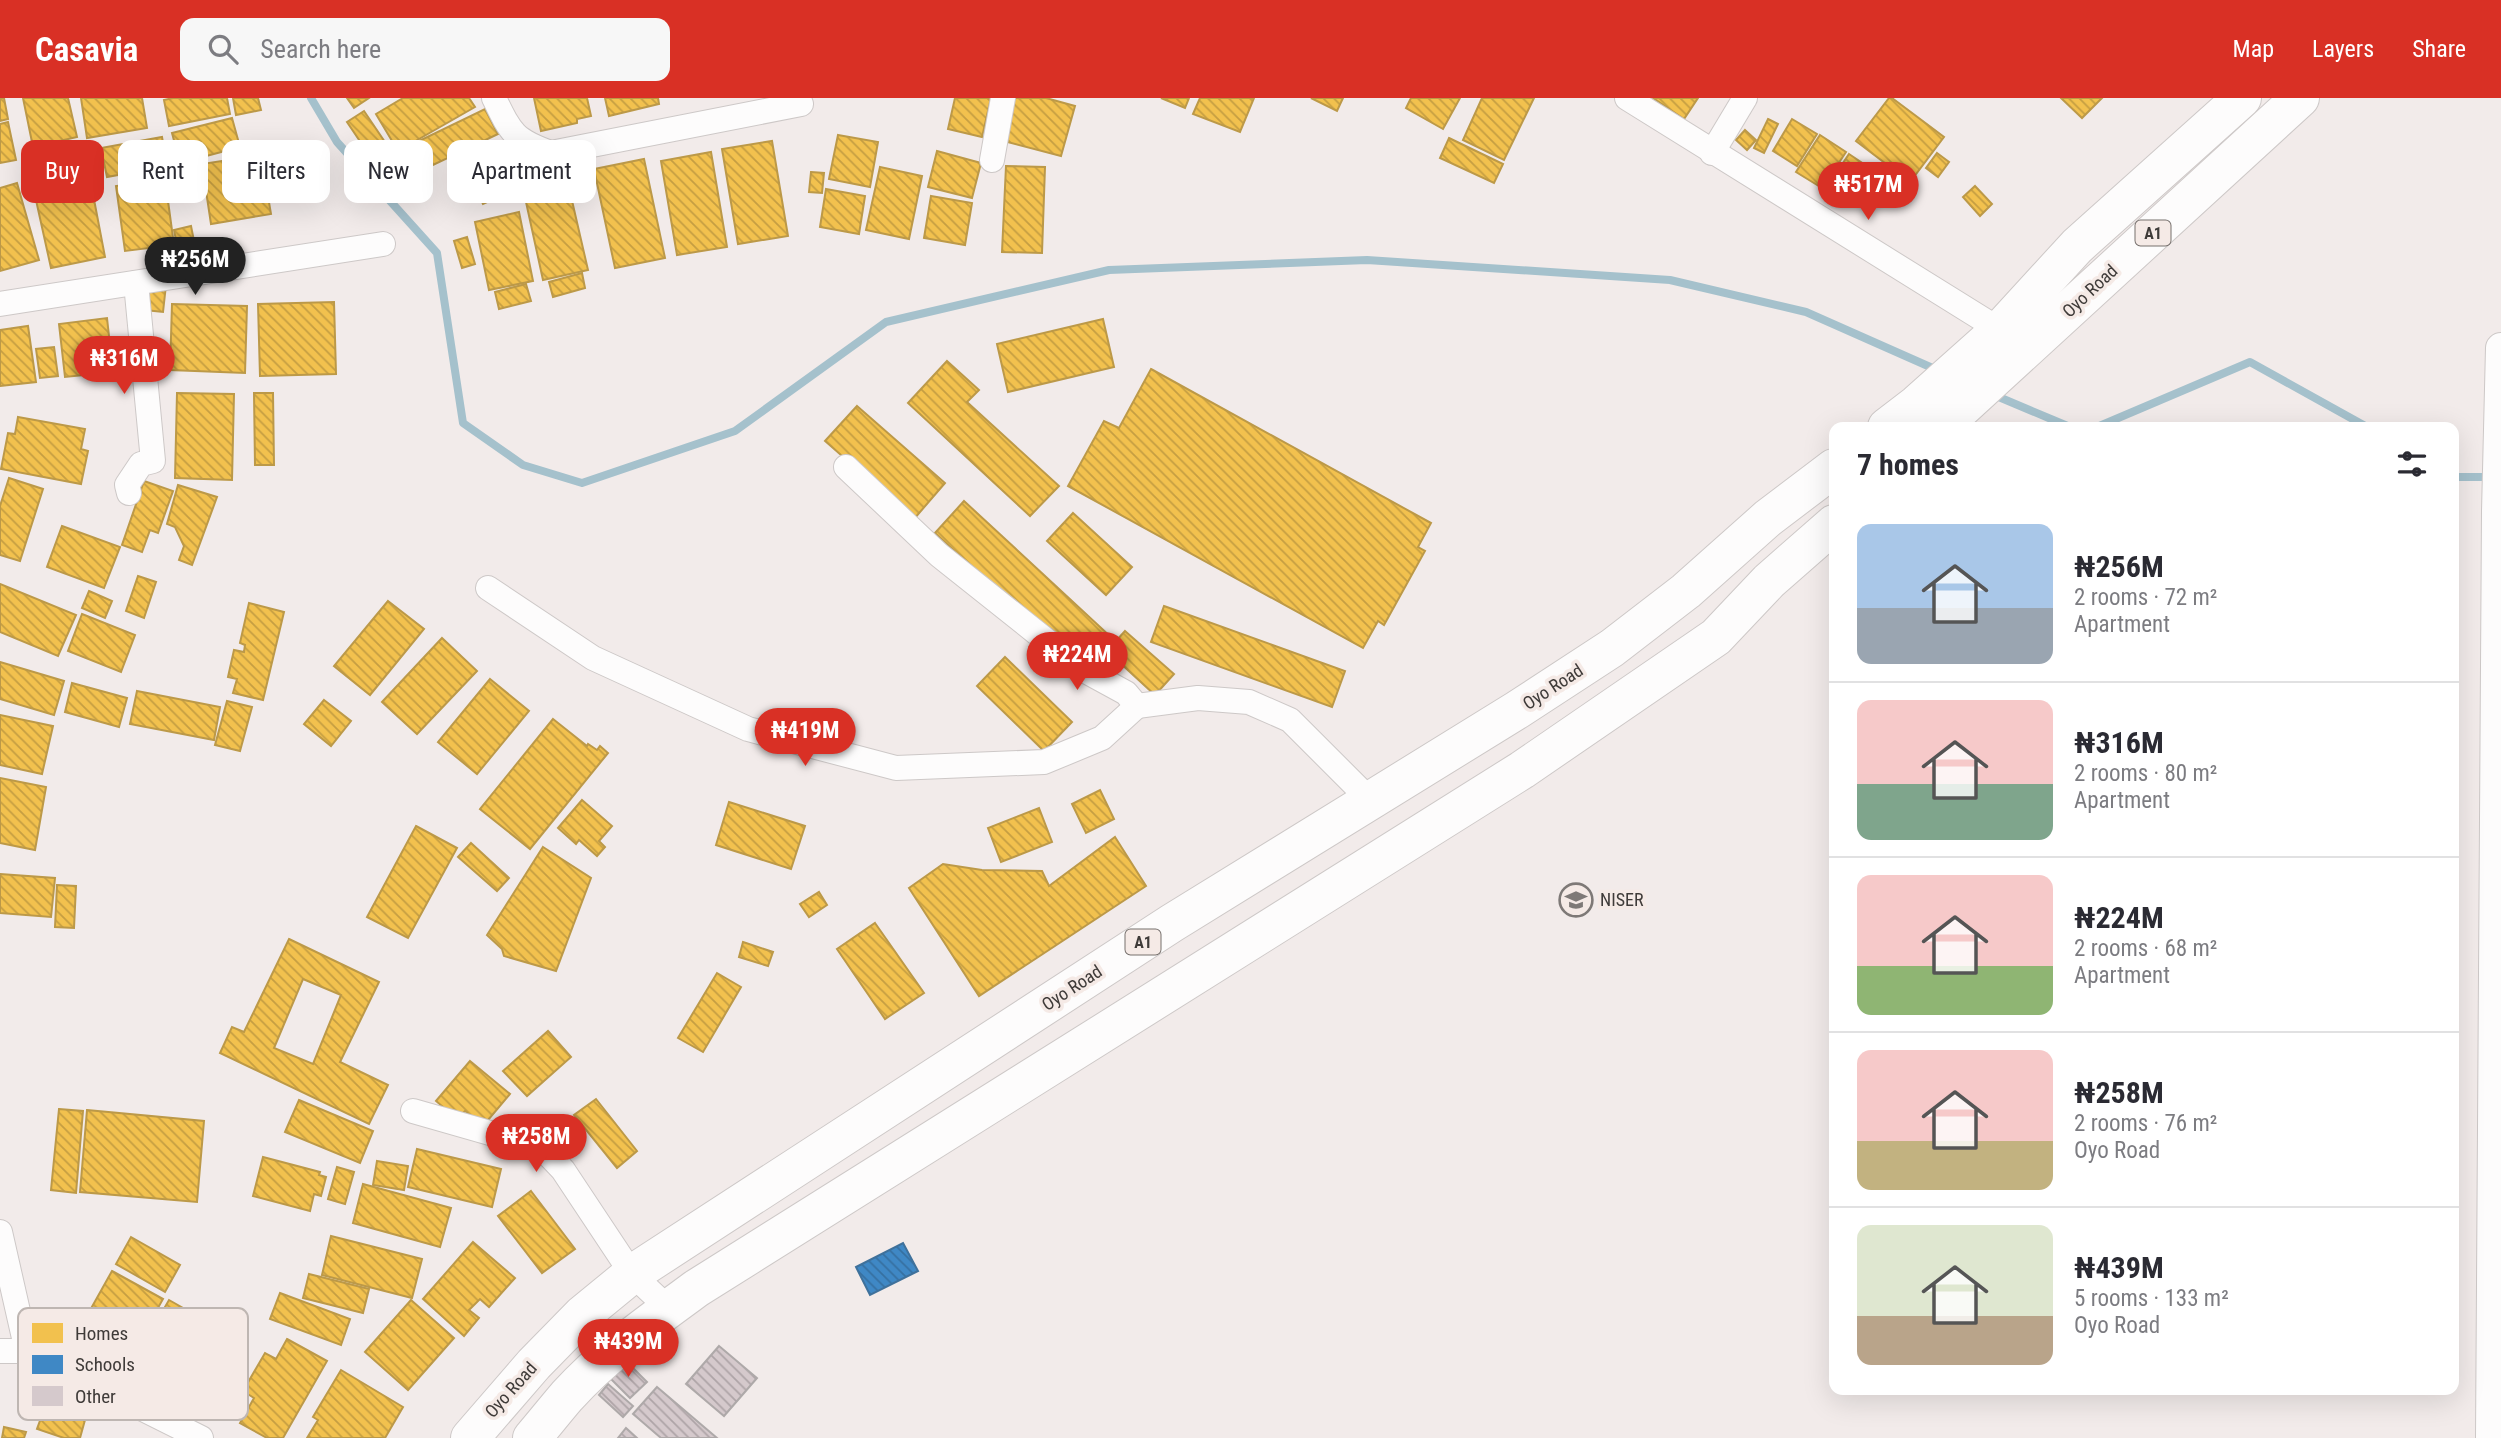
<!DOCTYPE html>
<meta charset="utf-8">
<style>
:root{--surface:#fff;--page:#f7f7f7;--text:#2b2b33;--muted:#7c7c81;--line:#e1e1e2;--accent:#d93025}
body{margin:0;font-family:"Roboto Condensed",sans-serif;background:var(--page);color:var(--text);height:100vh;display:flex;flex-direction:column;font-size:26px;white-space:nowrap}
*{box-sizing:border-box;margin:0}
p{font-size:23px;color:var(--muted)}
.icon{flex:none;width:38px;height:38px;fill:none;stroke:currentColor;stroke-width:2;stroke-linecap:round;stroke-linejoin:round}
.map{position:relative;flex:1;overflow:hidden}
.panel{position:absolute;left:1829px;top:324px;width:630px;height:973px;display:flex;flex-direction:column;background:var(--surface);border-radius:14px;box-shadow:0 7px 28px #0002}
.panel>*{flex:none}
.hud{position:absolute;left:21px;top:42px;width:665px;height:63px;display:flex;gap:14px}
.price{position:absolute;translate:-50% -60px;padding:0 16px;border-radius:24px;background:var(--accent);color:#fff;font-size:23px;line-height:46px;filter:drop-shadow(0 2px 4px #0008)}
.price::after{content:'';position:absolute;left:50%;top:42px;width:21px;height:16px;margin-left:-10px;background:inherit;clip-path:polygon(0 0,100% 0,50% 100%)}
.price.current{background:#222;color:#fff}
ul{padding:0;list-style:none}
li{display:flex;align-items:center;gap:21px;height:175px;padding:0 28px}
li+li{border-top:2px solid var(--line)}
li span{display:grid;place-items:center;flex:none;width:196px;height:140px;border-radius:14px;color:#555}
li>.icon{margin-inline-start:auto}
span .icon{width:84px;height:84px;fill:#fffc;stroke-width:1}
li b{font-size:30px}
h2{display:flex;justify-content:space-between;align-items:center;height:84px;padding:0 28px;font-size:30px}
.pill{padding:0 24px;border-radius:14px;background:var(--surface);box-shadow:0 7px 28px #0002;font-size:24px;line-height:63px}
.pill.current{background:var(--accent);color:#fff}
header{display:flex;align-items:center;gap:42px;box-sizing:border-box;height:98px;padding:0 35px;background:var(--accent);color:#fff}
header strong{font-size:33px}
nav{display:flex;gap:38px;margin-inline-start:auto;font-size:24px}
.search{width:490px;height:63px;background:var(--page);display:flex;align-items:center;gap:18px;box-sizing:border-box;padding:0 24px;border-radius:14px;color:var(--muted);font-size:26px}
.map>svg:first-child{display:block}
.homes{fill:url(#homes-back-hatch);stroke:#bc9948;stroke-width:2;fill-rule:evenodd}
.schools{fill:url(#schools-back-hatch);stroke:#3f719b;stroke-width:2}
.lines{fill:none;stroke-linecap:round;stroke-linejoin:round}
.stream{stroke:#a5c1cc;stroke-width:8}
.building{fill:url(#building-back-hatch);stroke:#aea9a9;stroke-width:2}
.minor-casing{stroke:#cdc8c7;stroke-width:26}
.tertiary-casing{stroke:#cdc8c7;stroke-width:32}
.trunk-casing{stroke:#cdc8c7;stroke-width:40}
.minor{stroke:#fdfcfc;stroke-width:24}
.tertiary{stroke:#fdfcfc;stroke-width:30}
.trunk{stroke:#fdfcfc;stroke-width:38}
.labels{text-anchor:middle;stroke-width:7;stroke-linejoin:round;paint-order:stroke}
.shield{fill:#f5eae6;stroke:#76706d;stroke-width:2}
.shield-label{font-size:16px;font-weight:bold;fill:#3f3b39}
.street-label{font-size:18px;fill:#3f3b39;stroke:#f5eae6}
.poi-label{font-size:18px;fill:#3f3b39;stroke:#f5eae6;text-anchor:start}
.key{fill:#f5eae6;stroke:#beb6b2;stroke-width:2}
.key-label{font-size:19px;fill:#3f3b39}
</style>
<header>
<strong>Casavia</strong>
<div class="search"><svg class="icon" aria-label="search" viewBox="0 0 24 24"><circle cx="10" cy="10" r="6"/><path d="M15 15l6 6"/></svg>Search here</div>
<nav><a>Map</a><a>Layers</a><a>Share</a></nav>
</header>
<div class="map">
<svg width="2501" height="1340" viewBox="0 0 2501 1340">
<defs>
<pattern id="homes-back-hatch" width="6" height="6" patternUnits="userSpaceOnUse" patternTransform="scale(1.75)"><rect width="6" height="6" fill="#f2c14e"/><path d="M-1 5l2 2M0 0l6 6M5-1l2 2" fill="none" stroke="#c59e42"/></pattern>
<pattern id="schools-back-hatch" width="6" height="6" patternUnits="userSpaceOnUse" patternTransform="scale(1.75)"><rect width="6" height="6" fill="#3f88c5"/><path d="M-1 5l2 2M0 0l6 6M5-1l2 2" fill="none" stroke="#3670a1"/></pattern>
<pattern id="building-back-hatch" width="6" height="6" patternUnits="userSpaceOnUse" patternTransform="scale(1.75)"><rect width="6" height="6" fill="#d5c9cc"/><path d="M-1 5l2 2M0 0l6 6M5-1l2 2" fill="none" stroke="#aea4a7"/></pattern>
</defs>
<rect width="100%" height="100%" fill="#f2ebea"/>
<g class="homes">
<path d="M0 0H4L8 21 0 23Z"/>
<path d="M23 0H68L77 39 33 49Z"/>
<path d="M81 0H142L147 30 87 40Z"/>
<path d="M173 0H227L230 16 169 28 164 2Z"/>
<path d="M233 0H258L261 12 236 17Z"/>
<path d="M347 0H369L354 10Z"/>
<path d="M403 0H469L475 9 398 53 376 16Z"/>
<path d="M534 0H587L591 18 577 21V25L541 33Z"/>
<path d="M605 0H658L659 6 609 18Z"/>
<path d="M955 0H991L982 39 948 31Z"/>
<path d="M1011 0H1046L1075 8 1061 58 1000 42Z"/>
<path d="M1161 0H1189L1185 10Z"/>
<path d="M1200 0H1254L1240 34 1193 16Z"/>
<path d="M1311 0H1343L1337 13Z"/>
<path d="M1411 0H1460L1443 31 1406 10Z"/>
<path d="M1482 0H1534L1504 62 1463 42Z"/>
<path d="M1653 0H1698L1684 21Z"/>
<path d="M1889 0H1892L1944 39 1910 84 1856 43Z"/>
<path d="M2061 0H2102L2082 20Z"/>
<path d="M485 11 498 36 431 68 419 43Z"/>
<path d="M364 13 393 56 376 67 347 24Z"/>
<path d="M232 20 240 49 180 65 172 35Z"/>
<path d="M1768 21 1778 26 1764 55 1754 50Z"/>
<path d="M1792 21 1817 36 1797 68 1773 53Z"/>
<path d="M8 24 16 62 0 65V26Z"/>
<path d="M1745 32 1756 42 1747 52 1736 42Z"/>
<path d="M838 37 878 44 870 89 829 81Z"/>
<path d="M1820 37 1846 54 1822 90 1796 74Z"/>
<path d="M162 39 167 68 107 79 101 50Z"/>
<path d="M1449 40 1503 66 1494 85 1440 60Z"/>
<path d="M485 43 496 67 480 75 468 51Z"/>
<path d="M772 43 788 138 738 146 722 51Z"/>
<path d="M91 51 96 76 36 88 30 63Z"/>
<path d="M937 53 981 65 972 100 928 89Z"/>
<path d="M711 54 727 149 677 157 661 63Z"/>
<path d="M423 55 428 64 412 74 406 64Z"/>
<path d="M1937 55 1949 64 1938 79 1926 70Z"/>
<path d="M1849 56 1892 85 1882 100 1839 71Z"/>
<path d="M261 57 271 116 211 126 202 66Z"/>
<path d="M644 61 665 160 615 170 594 71Z"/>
<path d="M1006 68 1045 69 1042 155 1002 154Z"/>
<path d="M880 69 922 78 909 141 866 132Z"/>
<path d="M811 74 824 75 822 95 809 94Z"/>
<path d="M165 81 174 147 125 153 116 88Z"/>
<path d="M17 85 39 162 0 173V90Z"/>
<path d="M488 88 494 101 483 106 477 93Z"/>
<path d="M1975 88 1992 106 1980 118 1963 99Z"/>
<path d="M92 91 105 159 51 170 36 102Z"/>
<path d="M826 91 865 98 859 136 820 129Z"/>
<path d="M570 94 588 172 543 182 526 104Z"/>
<path d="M931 98 972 105 965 147 924 140Z"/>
<path d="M519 114 533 183 489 192 475 124Z"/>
<path d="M191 128 194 143 177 147 174 132Z"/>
<path d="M467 139 475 166 462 170 454 143Z"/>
<path d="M582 175 585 190 553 199 549 184Z"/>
<path d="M147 185 166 187 163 214 145 212Z"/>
<path d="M526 186 531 203 499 211 495 194Z"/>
<path d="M334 204 336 276 260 278 258 206Z"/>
<path d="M172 206 247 208 245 275 170 272Z"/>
<path d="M107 220 113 274 65 279 59 226Z"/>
<path d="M1103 221 1114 269 1008 294 997 246Z"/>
<path d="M28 228 36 284 0 288V232Z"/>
<path d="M54 249 58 278 40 280 36 251Z"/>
<path d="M947 263 979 292 967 304 1059 388 1030 418 908 305Z"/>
<path d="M1151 271 1431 425 1418 449 1425 453 1384 527 1378 523 1363 550 1068 388 1104 323 1119 330Z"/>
<path d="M177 295 234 296 232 382 175 380Z"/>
<path d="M254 295H273L274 367H255Z"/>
<path d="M857 308 945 385 914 421 825 343Z"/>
<path d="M18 319 85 331 81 351 88 353 81 386 1 371 8 335 15 336Z"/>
<path d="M9 380 43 391 20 463 0 457V408Z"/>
<path d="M144 383 173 393 158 435 150 432 142 454 122 447Z"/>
<path d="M178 387 217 399 192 467 179 462 184 448 175 429 167 426Z"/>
<path d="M964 403 1112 540 1083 571 935 435Z"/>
<path d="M1073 415 1132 469 1106 497 1047 443Z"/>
<path d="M62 428 120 449 104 490 47 469Z"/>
<path d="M138 478 156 484 144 520 126 513Z"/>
<path d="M0 486 76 517 58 558 0 534Z"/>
<path d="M89 493 112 503 105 520 82 510Z"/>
<path d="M388 503 424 531 370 597 334 568Z"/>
<path d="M249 505 284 514 263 602 233 595 237 581 228 579 234 552 244 554 245 547 240 545Z"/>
<path d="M1164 508 1345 573 1332 609 1151 544Z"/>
<path d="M82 516 135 537 121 574 68 553Z"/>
<path d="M1125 533 1174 576 1155 597 1107 553Z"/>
<path d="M442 540 477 573 417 636 382 604Z"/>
<path d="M1005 559 1072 624 1044 653 977 588Z"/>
<path d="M0 564 64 583 54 617 0 601Z"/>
<path d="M490 581 529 613 477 676 438 644Z"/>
<path d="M72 585 127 600 119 629 65 614Z"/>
<path d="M137 593 220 609 214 642 130 626Z"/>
<path d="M324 602 351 623 331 648 304 626Z"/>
<path d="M227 603 252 609 240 653 215 647Z"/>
<path d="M0 617 53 628 42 676 0 667Z"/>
<path d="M553 621 587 648 588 646 597 652 600 648 608 655 530 751 480 711Z"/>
<path d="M0 680 46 689 35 752 0 745Z"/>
<path d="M1100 692 1114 721 1086 735 1072 706Z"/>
<path d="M582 702 612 728 599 743 605 749 597 758 579 742 576 746 558 730Z"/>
<path d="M729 704 805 728 791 771 716 747Z"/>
<path d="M1039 710 1052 744 1001 764 988 730Z"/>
<path d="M416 728 457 750 408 840 367 819Z"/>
<path d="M1115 739 1146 788 979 898 909 790 943 766 982 772 1042 773 1049 788Z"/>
<path d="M471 745 509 780 497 793 458 759Z"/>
<path d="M543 749 591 780 556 873 504 858 502 851 487 837Z"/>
<path d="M0 776 55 780 51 819 0 815Z"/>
<path d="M57 787 76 788 74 830 55 829Z"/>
<path d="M819 794 827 807 809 819 800 806Z"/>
<path d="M875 825 924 895 885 921 837 851Z"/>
<path d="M289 841 379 884 340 964 388 987 369 1026 220 955 232 929 244 934ZM303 881 341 897 313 966 274 950Z"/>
<path d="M743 844 773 854 768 868 739 859Z"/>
<path d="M717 875 741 889 703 954 678 940Z"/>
<path d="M548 933 571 959 527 998 503 973Z"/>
<path d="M470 963 510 996 483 1028 465 1013 457 1021 436 1003Z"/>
<path d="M596 1001 637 1053 617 1070 574 1017Z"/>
<path d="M299 1002 373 1033 360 1065 285 1034Z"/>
<path d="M59 1011 83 1013 76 1095 51 1092Z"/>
<path d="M87 1012 204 1023 197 1104 80 1094Z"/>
<path d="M417 1051 501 1071 492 1109 408 1089Z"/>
<path d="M263 1059 320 1074 319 1077 326 1079 321 1098 314 1096 310 1113 253 1098Z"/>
<path d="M377 1063 408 1068 404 1092 373 1087Z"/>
<path d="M337 1069 354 1074 345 1106 328 1101Z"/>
<path d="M363 1086 451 1110 440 1149 353 1125Z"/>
<path d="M531 1093 575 1151 542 1175 498 1118Z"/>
<path d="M331 1138 422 1161 412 1200 322 1177Z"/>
<path d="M131 1139 180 1167 165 1194 116 1166Z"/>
<path d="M473 1144 515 1180 489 1209 480 1201 469 1212 479 1220 464 1238 423 1201Z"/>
<path d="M112 1173 163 1201 126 1267 75 1239Z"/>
<path d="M309 1176 369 1191 363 1215 303 1200Z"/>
<path d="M280 1195 350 1221 341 1247 270 1221Z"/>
<path d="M169 1202 208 1224 167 1294 160 1290 152 1303 121 1285Z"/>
<path d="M411 1202 454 1240 408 1292 365 1254Z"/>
<path d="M287 1241 327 1263 283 1340H267L240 1325 254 1300 243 1293 265 1255 276 1261Z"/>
<path d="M341 1272 403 1309 385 1340H307L318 1322 313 1319Z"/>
<path d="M45 1309 85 1322 80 1340H64L37 1331Z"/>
<path d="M4 1329 26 1334 24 1340H2Z"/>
</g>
<path class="schools" d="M903 1145 918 1173 870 1197 856 1169Z"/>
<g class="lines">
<g class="stream">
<path d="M311 0 337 44 437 155 463 325 523 367 582 385 735 333 886 224 1109 172 1367 162 1670 182 1806 214 1937 272"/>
<path d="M1994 297 2070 329"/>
<path d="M2097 329 2250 264 2367 329"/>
<path d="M2454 377 2457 379H2492"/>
</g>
</g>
<g class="building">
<path d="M719 1248 757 1280 724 1318 686 1286Z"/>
<path d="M625 1262 647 1284 630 1300 608 1278Z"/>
<path d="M608 1286 633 1308 623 1319 599 1297Z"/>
<path d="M657 1289 717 1340H661L633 1316Z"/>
<path d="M626 1330 637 1340H618Z"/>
</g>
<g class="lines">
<defs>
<g id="minor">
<path d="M494 0C511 35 514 42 551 55L801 6"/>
<path d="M1627 0 2000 232"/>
<path d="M1712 55 1745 0"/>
<path d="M992 62 1003 0"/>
<path d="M0 206 383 146"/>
<path d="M846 369 939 457 1082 571 1126 595 1137 608 1198 600 1249 604 1290 622 1370 702"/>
<path d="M129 395 127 387 141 366 153 363 136 185"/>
<path d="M488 490 593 560 748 631 896 670 1044 664 1102 640 1137 608"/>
<path d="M413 1013 542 1050 563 1072 632 1176 669 1211"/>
<path d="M0 1134 27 1253 201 1340"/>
<path d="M0 1253H27"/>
</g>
<path id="tertiary" d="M2491 1340 2497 413 2501 250"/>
<g id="trunk">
<path d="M1887 329 1917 306 2000 232 2077 148 2242 0"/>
<path d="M1941 329 2300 0"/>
<path d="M470 1340 534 1266 582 1217 632 1176 1172 825 1517 612 1612 550 1686 493 1768 420 1834 370"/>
<path d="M532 1340C544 1326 555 1312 567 1298 605 1256 652 1223 697 1190L1522 672 1716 539 1769 483 1834 426"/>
</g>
</defs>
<use href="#minor" class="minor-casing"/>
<use href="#tertiary" class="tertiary-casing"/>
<use href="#trunk" class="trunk-casing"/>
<use href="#minor" class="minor"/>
<use href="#tertiary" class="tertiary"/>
<use href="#trunk" class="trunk"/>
</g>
<defs>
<symbol id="school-ring" viewBox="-11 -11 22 22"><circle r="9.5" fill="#f5eae6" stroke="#7e7977" stroke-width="1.5"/><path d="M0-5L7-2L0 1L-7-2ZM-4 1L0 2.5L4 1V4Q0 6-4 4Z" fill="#7e7977"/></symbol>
</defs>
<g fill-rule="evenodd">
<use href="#school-ring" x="1557" y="783" width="38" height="38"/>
</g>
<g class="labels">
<g class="shield">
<rect x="2135.5" y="122.5" width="35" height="25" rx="5"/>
<rect x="1125.5" y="831.5" width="35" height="25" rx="5"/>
</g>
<g class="shield-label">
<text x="2153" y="141">A1</text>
<text x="1143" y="850">A1</text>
</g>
<g class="street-label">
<text transform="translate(2090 193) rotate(-43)" y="6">Oyo Road</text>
<text transform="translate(1553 589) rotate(-33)" y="6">Oyo Road</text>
<text transform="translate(1072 890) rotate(-33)" y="6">Oyo Road</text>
<text transform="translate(511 1292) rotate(-48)" y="6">Oyo Road</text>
</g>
<g class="poi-label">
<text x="1600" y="808">NISER</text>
</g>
</g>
<rect x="18" y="1210" width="230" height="112" rx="10" class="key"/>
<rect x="32" y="1225" width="31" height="20" fill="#f2c14e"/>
<rect x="32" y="1257" width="31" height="19" fill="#3f88c5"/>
<rect x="32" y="1288" width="31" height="20" fill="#d5c9cc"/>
<g class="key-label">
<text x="75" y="1242">Homes</text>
<text x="75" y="1273">Schools</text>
<text x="75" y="1305">Other</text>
</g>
</svg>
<b class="price" style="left:1868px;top:124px">₦517M</b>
<b class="price current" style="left:195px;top:199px">₦256M</b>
<b class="price" style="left:124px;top:298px">₦316M</b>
<b class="price" style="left:1077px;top:594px">₦224M</b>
<b class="price" style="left:805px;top:670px">₦419M</b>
<b class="price" style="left:536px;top:1076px">₦258M</b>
<b class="price" style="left:628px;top:1281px">₦439M</b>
<div class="hud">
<a class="pill current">Buy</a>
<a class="pill">Rent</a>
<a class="pill">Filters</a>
<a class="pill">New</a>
<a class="pill">Apartment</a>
</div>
<section class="panel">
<h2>7 homes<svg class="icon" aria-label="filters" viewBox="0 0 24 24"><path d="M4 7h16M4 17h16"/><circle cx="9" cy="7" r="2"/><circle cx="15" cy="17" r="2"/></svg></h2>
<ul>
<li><span style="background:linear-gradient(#a9c7e8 60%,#9aa5b1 0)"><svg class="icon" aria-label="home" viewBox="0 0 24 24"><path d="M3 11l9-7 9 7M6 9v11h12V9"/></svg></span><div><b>₦256M</b><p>2 rooms · 72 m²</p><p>Apartment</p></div></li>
<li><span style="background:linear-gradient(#f6c9c9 60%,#7fa58c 0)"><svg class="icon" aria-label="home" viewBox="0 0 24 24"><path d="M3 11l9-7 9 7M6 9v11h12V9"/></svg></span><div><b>₦316M</b><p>2 rooms · 80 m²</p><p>Apartment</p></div></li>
<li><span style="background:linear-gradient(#f6c9c9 65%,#8fb573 0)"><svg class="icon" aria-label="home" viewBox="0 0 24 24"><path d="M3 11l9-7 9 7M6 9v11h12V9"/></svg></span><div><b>₦224M</b><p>2 rooms · 68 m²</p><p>Apartment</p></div></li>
<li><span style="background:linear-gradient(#f6c9c9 65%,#c2b280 0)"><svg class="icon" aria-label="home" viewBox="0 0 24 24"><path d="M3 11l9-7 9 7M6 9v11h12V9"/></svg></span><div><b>₦258M</b><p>2 rooms · 76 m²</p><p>Oyo Road</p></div></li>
<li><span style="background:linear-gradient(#dfe7d0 65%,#b9a48a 0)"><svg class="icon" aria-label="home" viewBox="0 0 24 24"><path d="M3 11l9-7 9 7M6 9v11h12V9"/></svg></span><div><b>₦439M</b><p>5 rooms · 133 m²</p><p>Oyo Road</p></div></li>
</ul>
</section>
</div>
